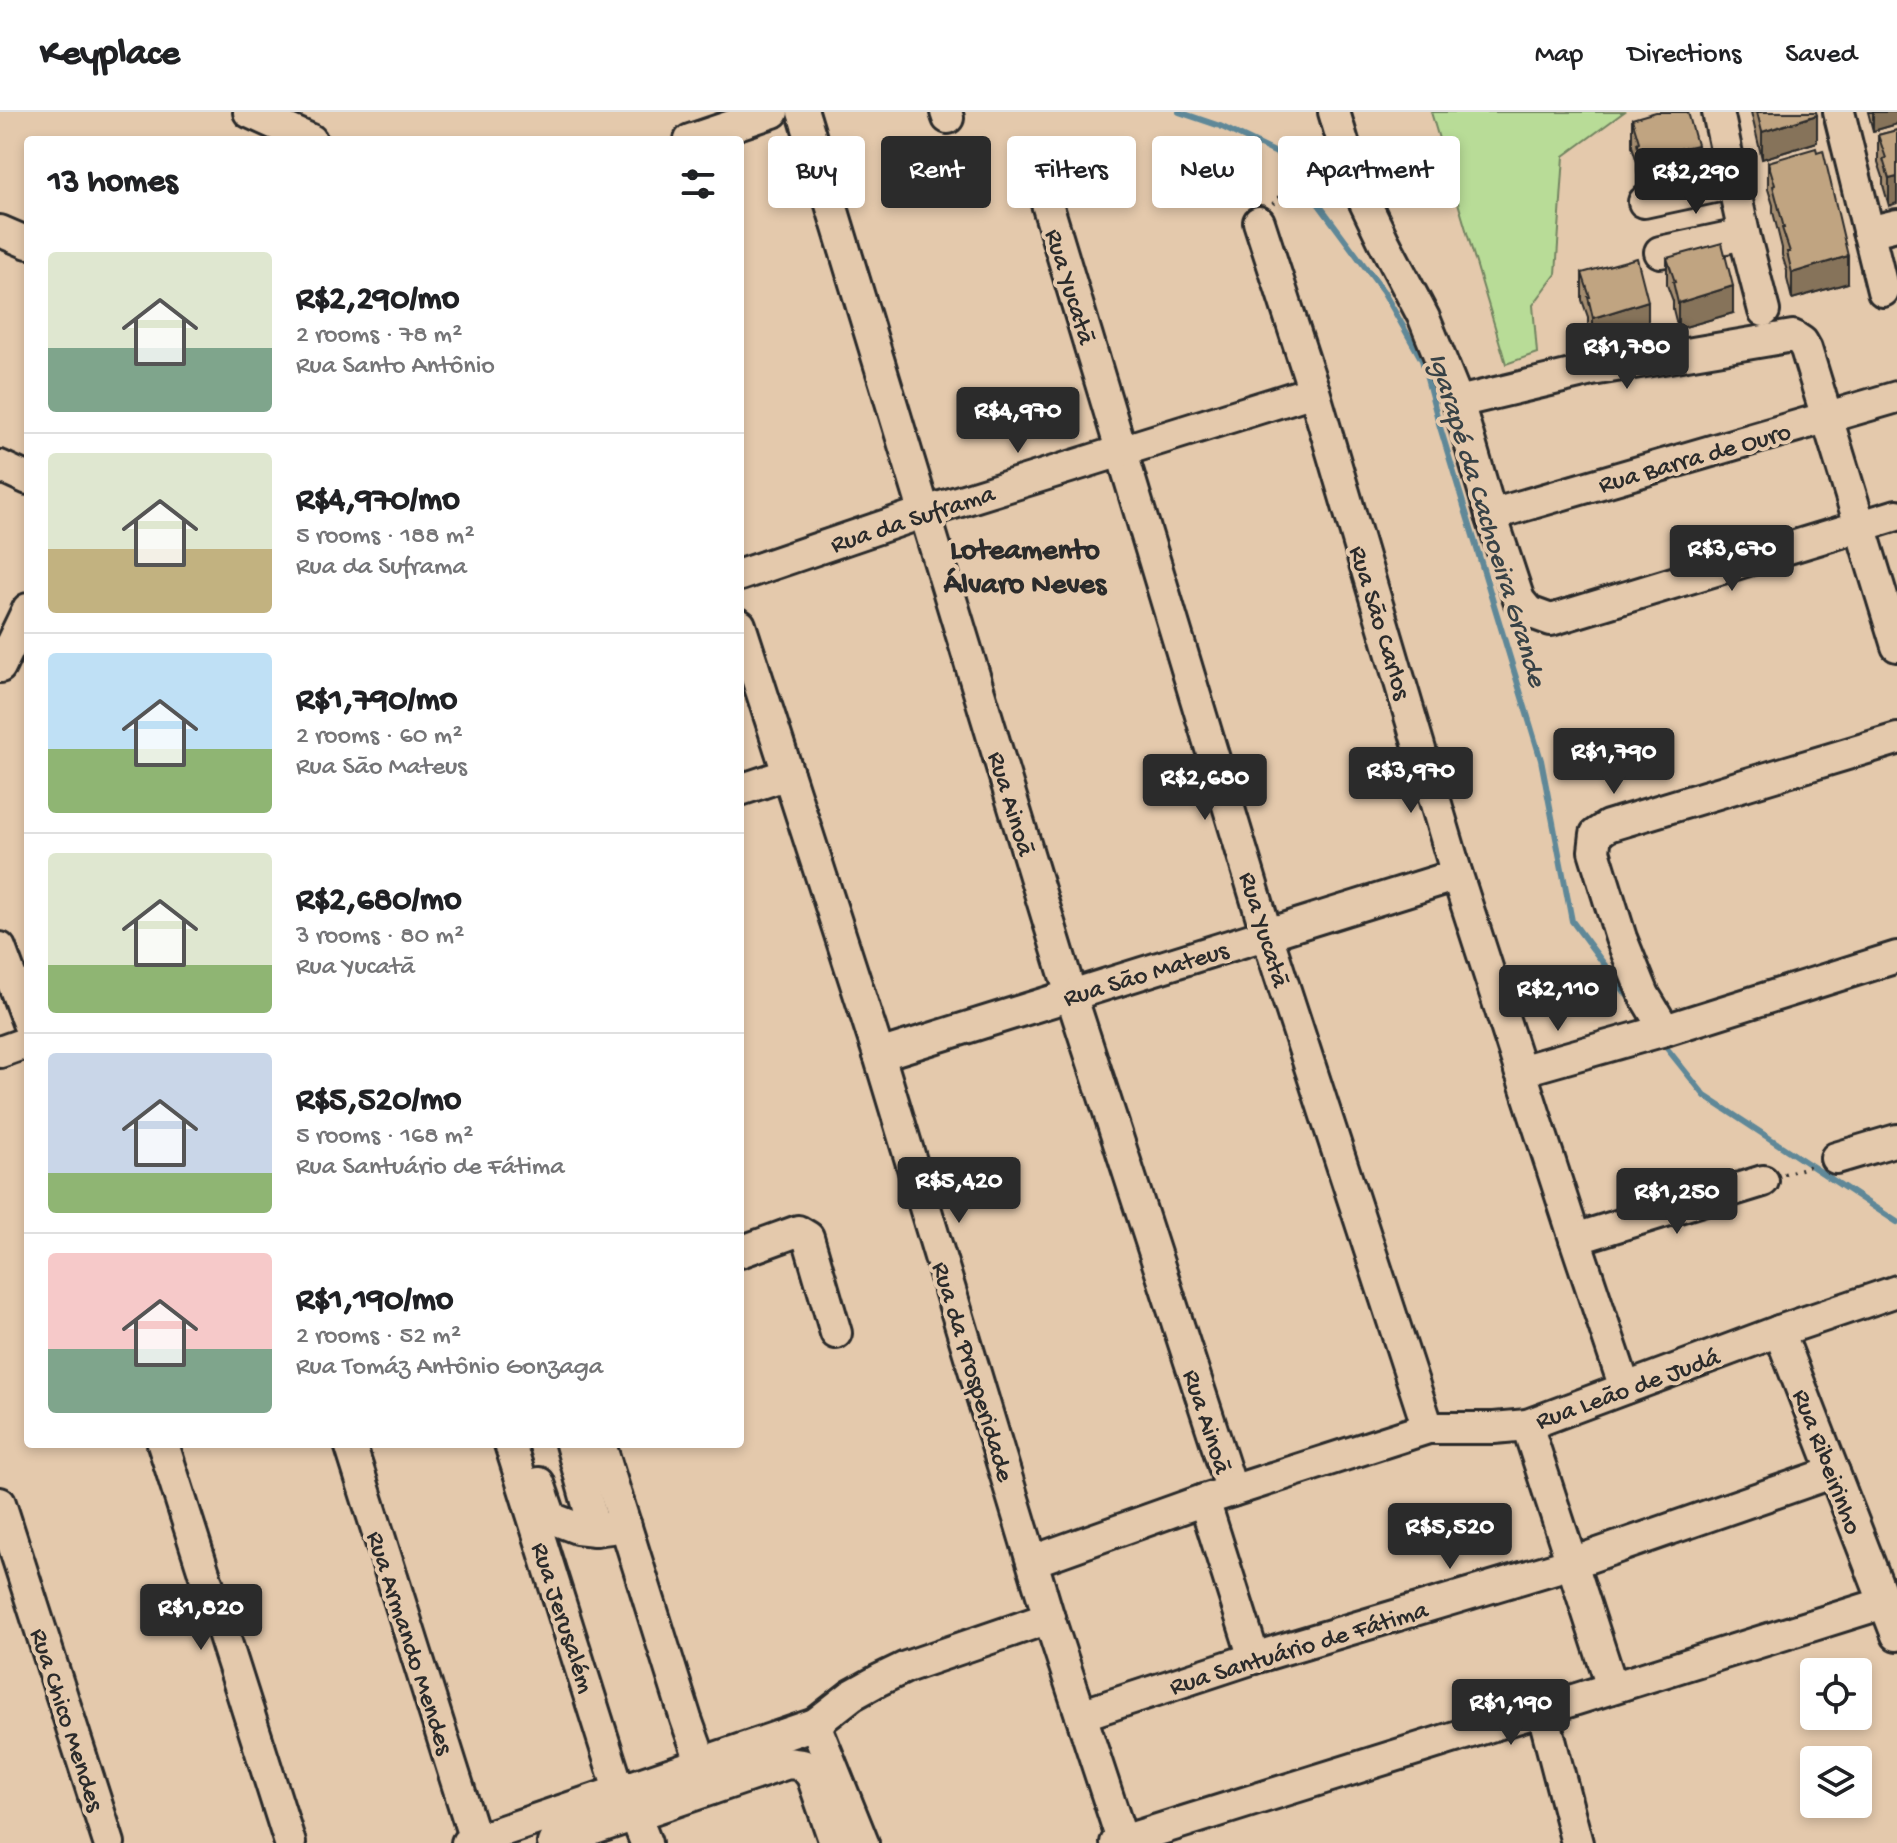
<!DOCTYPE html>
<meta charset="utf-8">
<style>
:root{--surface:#fff;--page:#f2f2f2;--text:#202124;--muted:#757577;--line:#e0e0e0;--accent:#2b2b2b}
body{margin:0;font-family:"Gochi Hand",sans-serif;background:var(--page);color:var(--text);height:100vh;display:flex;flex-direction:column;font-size:30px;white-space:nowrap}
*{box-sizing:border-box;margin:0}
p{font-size:26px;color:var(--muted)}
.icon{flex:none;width:44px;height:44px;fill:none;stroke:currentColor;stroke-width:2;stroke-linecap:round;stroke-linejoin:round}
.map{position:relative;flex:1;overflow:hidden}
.side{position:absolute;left:24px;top:24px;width:720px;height:1312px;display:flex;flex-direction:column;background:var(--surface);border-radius:8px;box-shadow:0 4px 12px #0003}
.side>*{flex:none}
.hud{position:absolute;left:768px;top:24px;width:760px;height:72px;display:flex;gap:16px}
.buttons{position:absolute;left:1800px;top:1546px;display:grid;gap:16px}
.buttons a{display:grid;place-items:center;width:72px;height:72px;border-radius:8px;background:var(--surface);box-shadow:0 4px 12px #0003;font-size:40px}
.price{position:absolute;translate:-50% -68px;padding:0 18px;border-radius:8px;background:var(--accent);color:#fff;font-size:26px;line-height:52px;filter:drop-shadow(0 2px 4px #0008)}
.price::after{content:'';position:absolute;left:50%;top:48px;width:24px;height:18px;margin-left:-12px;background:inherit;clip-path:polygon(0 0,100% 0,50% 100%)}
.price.selected{background:#222;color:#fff}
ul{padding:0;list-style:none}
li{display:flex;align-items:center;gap:24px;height:200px;padding:0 24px}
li+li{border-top:2px solid var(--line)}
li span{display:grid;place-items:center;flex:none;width:224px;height:160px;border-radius:8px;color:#555}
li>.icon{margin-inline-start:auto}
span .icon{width:96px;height:96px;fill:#fffc;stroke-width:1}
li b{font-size:34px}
h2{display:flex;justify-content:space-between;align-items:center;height:96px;padding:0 24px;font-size:34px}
.chip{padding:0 28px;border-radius:8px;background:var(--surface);box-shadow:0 4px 12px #0003;font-size:28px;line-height:72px}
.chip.selected{background:var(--accent);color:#fff}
header{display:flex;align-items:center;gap:48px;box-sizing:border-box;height:112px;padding:0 40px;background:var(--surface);border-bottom:2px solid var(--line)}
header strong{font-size:38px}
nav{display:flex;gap:44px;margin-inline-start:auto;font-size:28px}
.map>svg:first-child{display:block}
.green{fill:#b8dc97;stroke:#728461;stroke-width:2}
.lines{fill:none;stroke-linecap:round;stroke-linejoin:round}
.stream{stroke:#5e8898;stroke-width:6}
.minor-casing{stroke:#2b2b2b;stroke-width:36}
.path{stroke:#2b2b2b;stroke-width:4;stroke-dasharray:2 6;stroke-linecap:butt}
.minor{stroke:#e4c9ac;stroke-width:30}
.wall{fill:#a58d6f;stroke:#2b2b2b;stroke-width:2}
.shaded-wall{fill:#86735a;stroke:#2b2b2b;stroke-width:2}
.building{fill:#c0a481;stroke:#2b2b2b;stroke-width:2}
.labels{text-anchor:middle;stroke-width:8;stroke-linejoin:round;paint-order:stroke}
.street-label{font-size:26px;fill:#2b2b2b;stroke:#e4c9ac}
.water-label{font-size:28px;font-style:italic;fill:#384246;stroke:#e4c9ac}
.quarter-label{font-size:30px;font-weight:bold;fill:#2b2b2b;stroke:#e4c9ac}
</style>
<header>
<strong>Keyplace</strong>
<nav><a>Map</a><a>Directions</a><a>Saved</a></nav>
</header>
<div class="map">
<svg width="1897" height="1731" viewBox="0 0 1897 1731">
<rect width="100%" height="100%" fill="#e4c9ac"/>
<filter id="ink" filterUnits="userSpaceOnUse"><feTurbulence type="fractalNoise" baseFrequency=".0125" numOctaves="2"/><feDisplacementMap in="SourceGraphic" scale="16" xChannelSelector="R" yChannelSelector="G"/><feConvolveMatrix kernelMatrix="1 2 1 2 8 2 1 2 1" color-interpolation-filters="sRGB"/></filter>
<g filter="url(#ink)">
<path class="green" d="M1431 0H1624L1564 44 1556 162 1533 193 1537 241 1506 252Z"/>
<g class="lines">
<g class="stream">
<path d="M1179 0 1220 14 1283 44 1383 179 1422 248 1440 315 1541 648 1572 809 1633 891"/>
<path d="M1665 934 1705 984 1897 1110"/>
</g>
<defs>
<g id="minor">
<path d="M249 0 311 28"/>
<path d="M803 0 1071 883 1232 1379"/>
<path d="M946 0 948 6"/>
<path d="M1334 0 1355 70 1384 130 1424 206 1458 290 1491 403 1519 488 1529 500 1551 508 1897 403"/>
<path d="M1718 0 1744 122 1764 199"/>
<path d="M1839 0 1883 179"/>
<path d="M690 28 773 0"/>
<path d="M1045 85 1267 823 1428 1316"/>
<path d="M1644 90 1733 71"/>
<path d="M1259 110 1314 279 1457 763 1575 1127 1625 1276"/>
<path d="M0 119 28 131"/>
<path d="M1868 120 1897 113"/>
<path d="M1660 140 1744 122"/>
<path d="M1458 290 1592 258 1793 224 1802 230 1806 237 1897 534"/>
<path d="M0 354 28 367"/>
<path d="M1491 403 1897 285"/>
<path d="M740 463 925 400 1314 279"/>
<path d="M740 513 879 943 1049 1506 1123 1731"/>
<path d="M0 555 28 497"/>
<path d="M740 678 788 662"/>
<path d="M0 836 28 911"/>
<path d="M1665 918 1644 883 1621 826 1594 739 1596 722 1608 714 1897 627"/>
<path d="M0 940 28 930"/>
<path d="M879 943 1457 763"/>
<path d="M1520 959 1665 918 1897 845"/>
<path d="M1836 1046 1897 1028"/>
<path d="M1575 1127 1763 1069"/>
<path d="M740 1140 798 1119 808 1125 836 1221"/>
<path d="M1779 1219 1897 1523"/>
<path d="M1527 1313 1612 1575"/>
<path d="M163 1332 290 1731"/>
<path d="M350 1332 475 1728"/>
<path d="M510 1332 619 1678 623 1687 635 1703 646 1731"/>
<path d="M571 1332 595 1418"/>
<path d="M600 1332 686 1607 711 1677"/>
<path d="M539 1371 551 1406 577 1416 595 1418 626 1414"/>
<path d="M1204 1388 1254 1546"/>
<path d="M0 1391 109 1731"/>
<path d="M1033 1449 1204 1388 1428 1316H1494L1527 1313 1779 1219 1897 1179"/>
<path d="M1542 1597 1577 1731"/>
<path d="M1081 1603 1254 1546 1572 1451 1834 1360"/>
<path d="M815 1612 863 1731"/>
<path d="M467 1731 815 1612 852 1583 879 1568 906 1555 1049 1506"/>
<path d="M553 1731 788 1651 803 1653 812 1664 835 1731"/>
<path d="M1116 1731 1884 1491"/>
</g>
</defs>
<use href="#minor" class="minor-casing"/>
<g class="path">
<path d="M1273 92 1279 85 1327 60"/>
<path d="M1784 1062 1814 1053"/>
</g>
<use href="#minor" class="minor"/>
</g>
<g class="wall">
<path d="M1751 0H1816L1817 30 1762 47Z"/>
<path d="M1868 0H1897V12L1873 19Z"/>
<path d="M1632 7 1697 60 1640 72 1637 58V50L1632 34Z"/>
<path d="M1897 18 1889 94 1883 73V65L1878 50V23Z"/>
<path d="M1768 50 1848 171 1792 187 1787 167V159L1782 143V136L1773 100V93L1768 77Z"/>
<path d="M1667 146 1733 201 1678 217 1673 197V189L1667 173Z"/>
<path d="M1582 161 1648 216 1593 232 1588 212V205L1582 188Z"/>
</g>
<g class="shaded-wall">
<path d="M1873 0H1897V12L1873 19Z"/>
<path d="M1817 3V30L1762 47V20Z"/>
<path d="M1697 33V60L1640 72V46Z"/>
<path d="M1897 65V91L1889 94V67Z"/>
<path d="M1848 144V171L1792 187V161Z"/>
<path d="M1733 174V201L1678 217V191Z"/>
<path d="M1648 189V216L1593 232V206Z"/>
</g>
<g class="building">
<path d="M1656 0H1688L1697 33 1640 46 1637 31 1639 30 1632 7Z"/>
<path d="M1757 0H1816L1817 3 1762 20Z"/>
<path d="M1897 18V65L1889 67 1883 47 1886 46 1878 23Z"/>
<path d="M1816 36 1817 40 1823 38 1848 144 1792 161 1787 140H1790L1782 116H1784L1773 74 1775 73 1768 50Z"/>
<path d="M1722 131 1733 174 1678 191 1673 170H1675L1667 146Z"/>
<path d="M1637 146 1648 189 1593 206 1588 185H1590L1582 161Z"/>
</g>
</g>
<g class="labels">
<g class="street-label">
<text transform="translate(1072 174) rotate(73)" y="9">Rua Yucatã</text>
<text transform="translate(1694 344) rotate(-16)" y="9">Rua Barra de Ouro</text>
<text transform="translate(912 405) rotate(-18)" y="9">Rua da Suframa</text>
<text transform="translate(1382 510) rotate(73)" y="9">Rua São Carlos</text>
<text transform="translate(1013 691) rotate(73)" y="9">Rua Ainoã</text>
<text transform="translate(1266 817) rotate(73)" y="9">Rua Yucatã</text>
<text transform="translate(1145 860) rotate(-17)" y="9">Rua São Mateus</text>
<text transform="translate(975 1259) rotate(73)" y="9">Rua da Prosperidade</text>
<text transform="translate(1627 1275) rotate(-20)" y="9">Rua Leão de Judá</text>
<text transform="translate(1209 1309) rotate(72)" y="9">Rua Ainoã</text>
<text transform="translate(1829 1349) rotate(69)" y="9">Rua Ribeirinho</text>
<text transform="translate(565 1505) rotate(72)" y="9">Rua Jerusalém</text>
<text transform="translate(412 1530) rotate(72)" y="9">Rua Armando Mendes</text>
<text transform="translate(1298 1534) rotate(-17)" y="9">Rua Santuário de Fátima</text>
<text transform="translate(69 1607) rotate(72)" y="9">Rua Chico Mendes</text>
</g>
<g class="water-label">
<text transform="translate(1490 407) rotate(73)" y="10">Igarapé da Cachoeira Grande</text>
</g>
<g class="quarter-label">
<text x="1025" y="446">Loteamento<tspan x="1025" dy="34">Álvaro Neves</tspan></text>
</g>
</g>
</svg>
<div class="buttons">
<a><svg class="icon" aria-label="locate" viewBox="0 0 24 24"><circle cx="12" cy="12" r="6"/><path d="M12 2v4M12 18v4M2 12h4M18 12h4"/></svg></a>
<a><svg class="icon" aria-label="layers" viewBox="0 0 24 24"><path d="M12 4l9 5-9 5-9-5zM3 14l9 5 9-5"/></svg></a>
</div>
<b class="price selected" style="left:1696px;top:104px">R$2,290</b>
<b class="price" style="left:1627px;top:279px">R$1,780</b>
<b class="price" style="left:1018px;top:343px">R$4,970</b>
<b class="price" style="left:1732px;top:481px">R$3,670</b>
<b class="price" style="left:1614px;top:684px">R$1,790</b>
<b class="price" style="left:1411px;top:703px">R$3,970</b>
<b class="price" style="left:1205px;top:710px">R$2,680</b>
<b class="price" style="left:1558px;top:921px">R$2,110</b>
<b class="price" style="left:959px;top:1113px">R$5,420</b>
<b class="price" style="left:1677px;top:1124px">R$1,250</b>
<b class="price" style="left:1450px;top:1459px">R$5,520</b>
<b class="price" style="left:201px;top:1540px">R$1,820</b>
<b class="price" style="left:1511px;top:1635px">R$1,190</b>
<div class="hud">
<a class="chip">Buy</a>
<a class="chip selected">Rent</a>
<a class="chip">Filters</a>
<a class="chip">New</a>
<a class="chip">Apartment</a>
</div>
<section class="side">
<h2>13 homes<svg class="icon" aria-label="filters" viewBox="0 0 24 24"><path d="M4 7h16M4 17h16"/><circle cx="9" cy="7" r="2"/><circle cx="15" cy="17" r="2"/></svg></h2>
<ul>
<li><span style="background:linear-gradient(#dfe7d0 60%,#7fa58c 0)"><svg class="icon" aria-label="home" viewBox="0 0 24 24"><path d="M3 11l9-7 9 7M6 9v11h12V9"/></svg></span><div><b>R$2,290/mo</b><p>2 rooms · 78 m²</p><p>Rua Santo Antônio</p></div></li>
<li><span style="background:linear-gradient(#dfe7d0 60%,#c2b280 0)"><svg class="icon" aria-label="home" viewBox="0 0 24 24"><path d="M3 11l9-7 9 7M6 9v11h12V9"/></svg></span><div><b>R$4,970/mo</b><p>5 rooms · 188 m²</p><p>Rua da Suframa</p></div></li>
<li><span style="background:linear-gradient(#bfe0f5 60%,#8fb573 0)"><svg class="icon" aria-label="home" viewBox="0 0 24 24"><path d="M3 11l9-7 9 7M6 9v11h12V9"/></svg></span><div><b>R$1,790/mo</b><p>2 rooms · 60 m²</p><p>Rua São Mateus</p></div></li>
<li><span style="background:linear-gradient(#dfe7d0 70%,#8fb573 0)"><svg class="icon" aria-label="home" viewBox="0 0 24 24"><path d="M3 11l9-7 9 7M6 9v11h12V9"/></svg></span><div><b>R$2,680/mo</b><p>3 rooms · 80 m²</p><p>Rua Yucatã</p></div></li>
<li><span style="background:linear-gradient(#c9d6e8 75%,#8fb573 0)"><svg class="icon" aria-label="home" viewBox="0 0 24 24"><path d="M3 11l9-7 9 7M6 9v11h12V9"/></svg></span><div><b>R$5,520/mo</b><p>5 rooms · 168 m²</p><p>Rua Santuário de Fátima</p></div></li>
<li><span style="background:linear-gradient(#f6c9c9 60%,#7fa58c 0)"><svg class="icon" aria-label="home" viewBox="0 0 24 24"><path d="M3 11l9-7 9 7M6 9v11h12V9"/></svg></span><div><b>R$1,190/mo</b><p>2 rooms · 52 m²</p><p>Rua Tomáz Antônio Gonzaga</p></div></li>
</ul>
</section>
</div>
